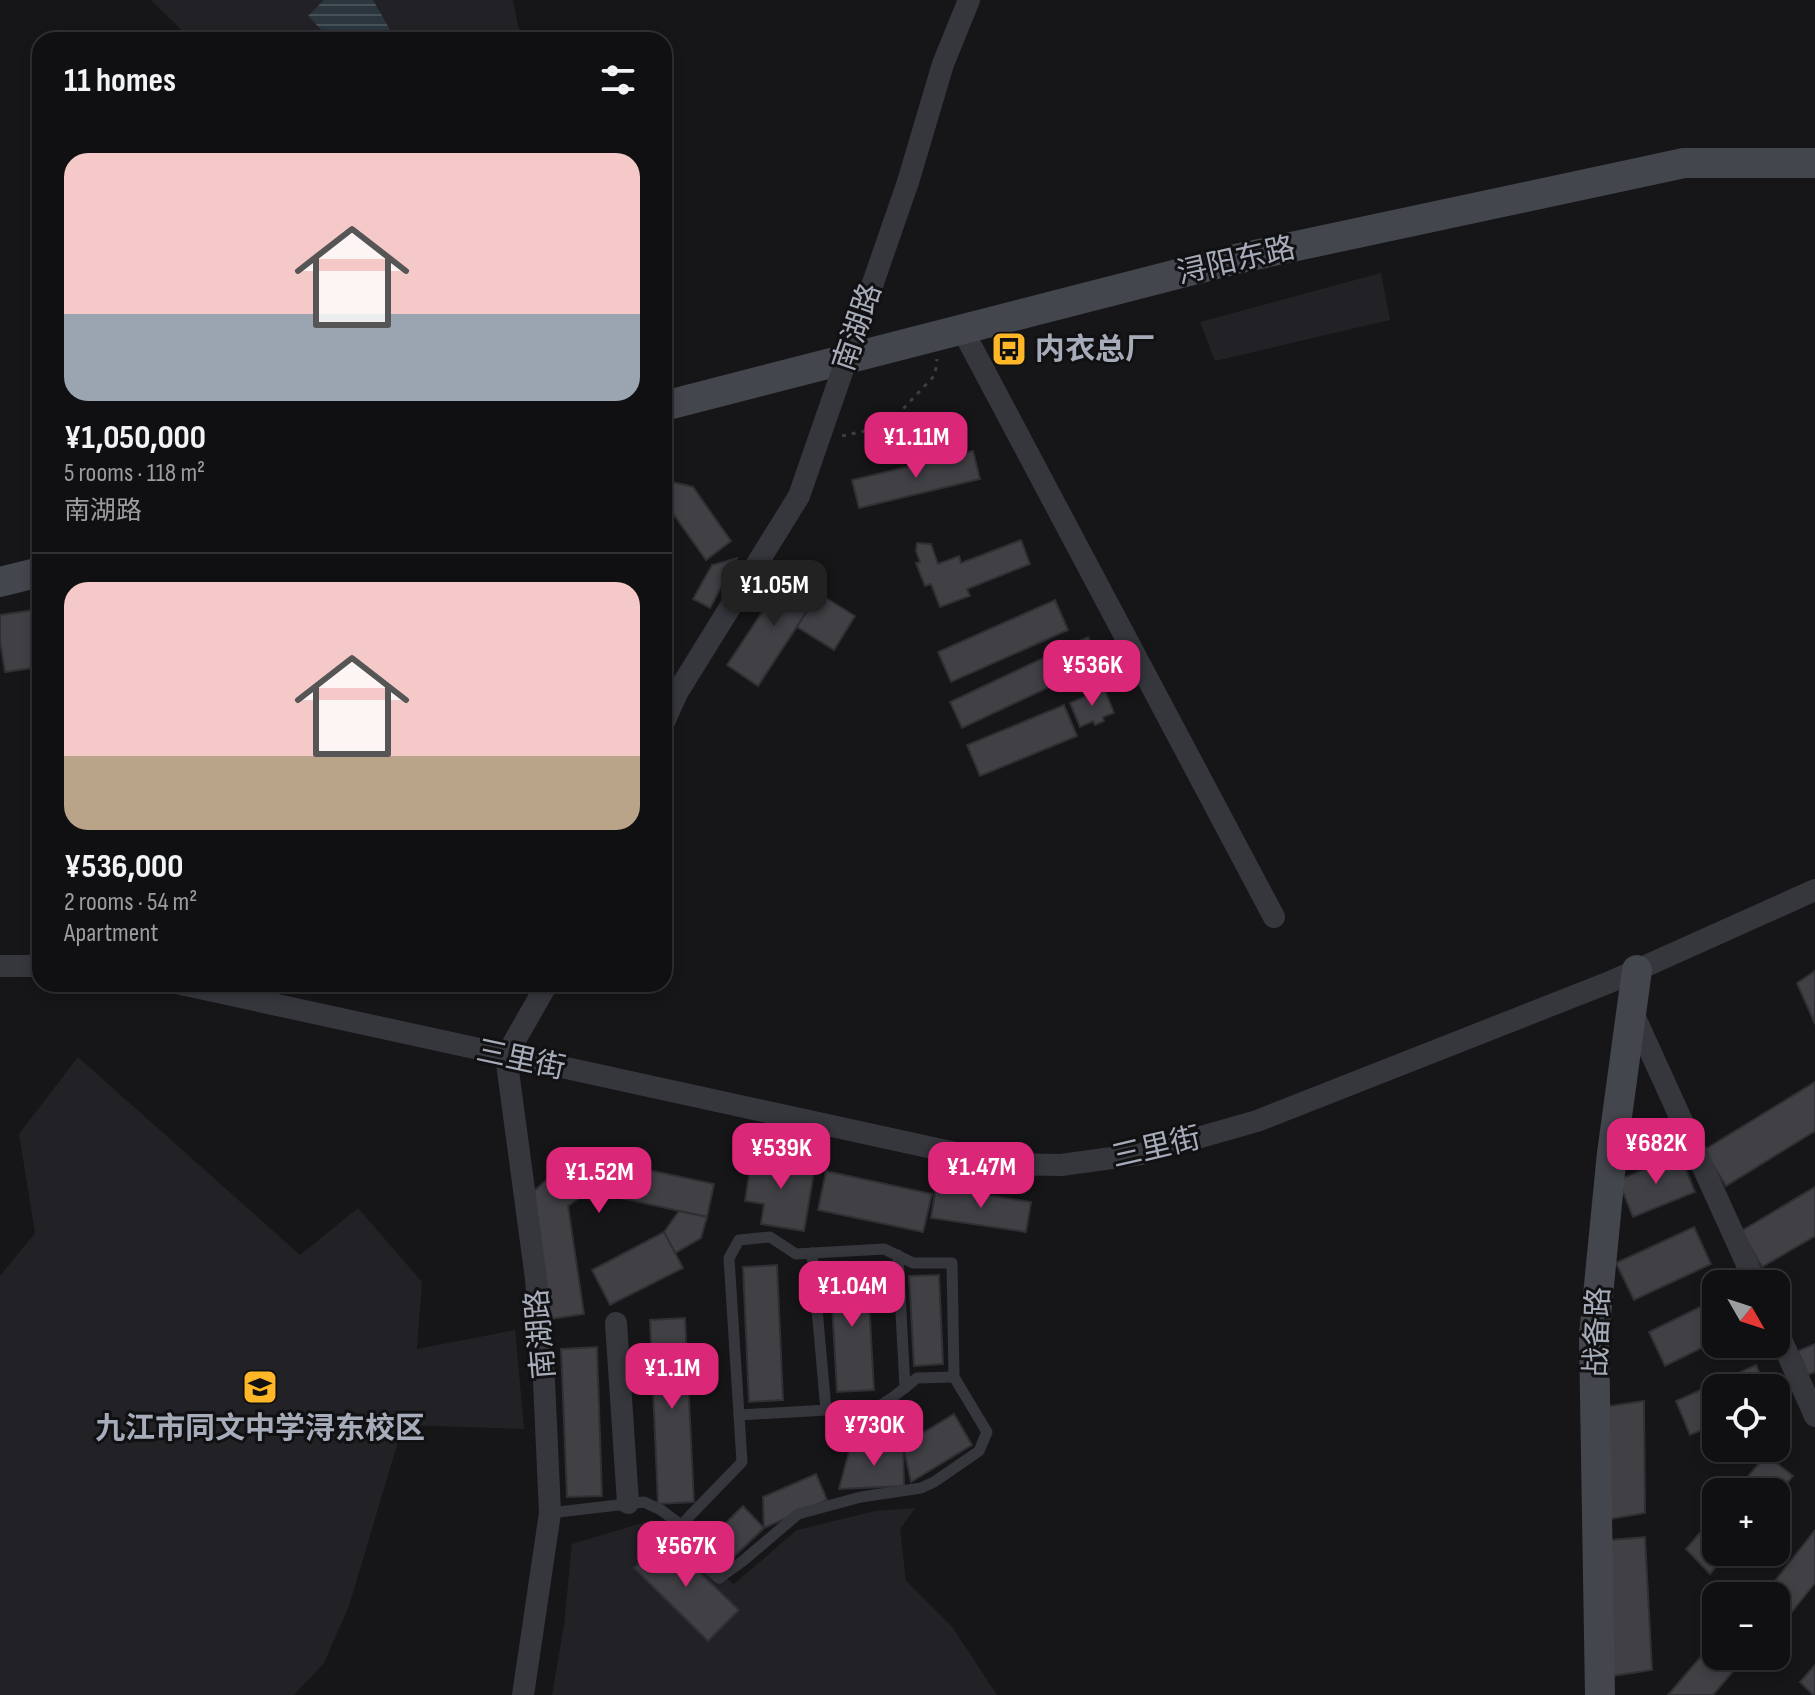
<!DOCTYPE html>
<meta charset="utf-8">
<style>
:root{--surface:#101012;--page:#1e1e20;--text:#f1f3f6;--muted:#9c9d9f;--line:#303032;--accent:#db2777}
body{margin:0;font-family:"Sofia Sans Condensed","Noto Sans SC",sans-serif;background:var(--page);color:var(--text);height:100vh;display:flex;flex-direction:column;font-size:30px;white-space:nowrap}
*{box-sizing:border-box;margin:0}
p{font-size:26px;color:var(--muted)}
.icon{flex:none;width:44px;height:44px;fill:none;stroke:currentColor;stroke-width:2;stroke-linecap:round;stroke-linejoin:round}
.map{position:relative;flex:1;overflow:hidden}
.side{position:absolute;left:32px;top:32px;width:640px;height:960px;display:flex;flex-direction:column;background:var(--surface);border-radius:24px;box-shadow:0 4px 12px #0003,0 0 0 2px var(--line)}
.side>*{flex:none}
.needle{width:52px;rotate:129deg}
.controls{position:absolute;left:1702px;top:1270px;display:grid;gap:16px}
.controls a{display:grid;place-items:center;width:88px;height:88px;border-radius:16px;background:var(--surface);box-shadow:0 4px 12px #0003,0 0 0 2px var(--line);font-size:40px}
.price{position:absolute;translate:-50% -68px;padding:0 18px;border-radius:16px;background:var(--accent);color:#fff;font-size:26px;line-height:52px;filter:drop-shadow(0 2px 4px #0008)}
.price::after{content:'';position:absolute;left:50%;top:48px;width:24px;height:18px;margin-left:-12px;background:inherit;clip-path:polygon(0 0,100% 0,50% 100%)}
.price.current{background:#222;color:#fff}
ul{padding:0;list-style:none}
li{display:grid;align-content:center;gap:16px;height:424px;padding:0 32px}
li+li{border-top:2px solid var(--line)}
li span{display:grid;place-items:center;height:248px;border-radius:24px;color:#555}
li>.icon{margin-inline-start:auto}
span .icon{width:144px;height:144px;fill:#fffc;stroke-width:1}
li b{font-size:34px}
h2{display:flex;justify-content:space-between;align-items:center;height:96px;padding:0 32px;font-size:34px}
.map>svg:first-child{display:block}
.built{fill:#222125}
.water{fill:url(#water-rules)}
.building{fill:#404045;stroke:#2f2f34;stroke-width:2}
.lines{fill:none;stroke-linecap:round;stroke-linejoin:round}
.path{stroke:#3c3e44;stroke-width:3;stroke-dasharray:4 6;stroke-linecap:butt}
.lane{stroke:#36373d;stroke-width:11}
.street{stroke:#36373d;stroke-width:22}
.secondary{stroke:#44464e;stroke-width:30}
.street-bridge{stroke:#36373d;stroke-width:22}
.labels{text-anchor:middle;stroke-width:6;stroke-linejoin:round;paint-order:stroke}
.street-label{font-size:30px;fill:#a6acb9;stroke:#111113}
.poi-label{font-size:30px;font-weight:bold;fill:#a6acb9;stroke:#111113;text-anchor:start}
</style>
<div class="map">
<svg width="1815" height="1695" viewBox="0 0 1815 1695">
<defs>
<pattern id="water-rules" width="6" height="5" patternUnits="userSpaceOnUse" patternTransform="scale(2)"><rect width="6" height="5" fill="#2a353d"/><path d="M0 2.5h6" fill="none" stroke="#465057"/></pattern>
</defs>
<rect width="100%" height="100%" fill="#161618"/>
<g class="built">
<path d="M151 0H513L521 40H192Z"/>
<path d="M1381 273 1390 320 1215 361 1200 322Z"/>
<path d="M78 1057 300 1255 358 1208 422 1282 417 1349 515 1330 524 1429 403 1425 349 1606 324 1663 294 1695H0V1276L35 1233 19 1134Z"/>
<path d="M915 1508 900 1529 906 1581 953 1628 997 1695H552L564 1625 572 1544 652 1520 734 1584 797 1530 875 1511Z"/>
</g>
<path class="water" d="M324 0H373L396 40H331L308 16Z"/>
<g class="building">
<path d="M973 451 980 479 859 508 852 480Z"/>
<path d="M664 480 693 487 731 541 706 560 674 515 664 513Z"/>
<path d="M1021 540 1030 564 967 589 970 596 940 607 931 584 925 586 916 563 920 562 916 551 917 543 931 544 938 564 959 556 961 563Z"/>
<path d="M737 558 710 608 693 599 712 565Z"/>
<path d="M790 570 821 590 758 686 727 665Z"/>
<path d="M818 593 855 616 834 650 797 627Z"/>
<path d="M1055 600 1068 630 951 682 938 652Z"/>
<path d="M40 609V667L5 672 0 641V615Z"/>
<path d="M1088 637 1100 663 962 728 950 702Z"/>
<path d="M1104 688 1114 713 1103 717 1104 721 1095 725 1093 721 1080 727 1070 703Z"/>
<path d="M1064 705 1077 736 980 776 967 745Z"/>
<path d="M1815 971V1024L1797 983Z"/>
<path d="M1815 1082V1131L1726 1186 1704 1150Z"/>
<path d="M574 1154 714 1184 707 1217 589 1191 568 1206 584 1314 551 1319 532 1193Z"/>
<path d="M1680 1155 1695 1192 1633 1217 1618 1180Z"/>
<path d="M752 1156 815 1166 804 1231 761 1224 764 1204 745 1201Z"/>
<path d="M826 1171 932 1194 923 1232 818 1210Z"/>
<path d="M936 1187 1031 1202 1026 1232 931 1218Z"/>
<path d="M1815 1187V1236L1762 1267 1741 1231Z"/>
<path d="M679 1211 707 1217 701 1238 675 1253 664 1232Z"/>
<path d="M1694 1227 1711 1264 1634 1300 1616 1263Z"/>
<path d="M664 1232 683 1268 610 1305 592 1270Z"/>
<path d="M777 1265 783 1400 749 1402 743 1267Z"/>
<path d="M867 1266 874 1390 837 1392 830 1268Z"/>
<path d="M939 1275 943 1364 914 1366 909 1276Z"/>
<path d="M1716 1299V1341L1665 1366 1649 1332Z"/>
<path d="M685 1318 694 1502 658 1504 650 1320Z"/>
<path d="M1815 1344V1372L1808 1375 1798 1351Z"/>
<path d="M597 1347 602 1496 567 1497 561 1349Z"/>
<path d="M1756 1365 1766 1388H1716V1424L1690 1435 1676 1401Z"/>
<path d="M1644 1401 1645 1513 1610 1519 1609 1406Z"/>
<path d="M954 1414 972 1445 911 1482 903 1445Z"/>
<path d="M903 1445 904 1486 839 1489 850 1448Z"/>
<path d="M1766 1455 1793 1476 1776 1496V1492H1735Z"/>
<path d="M816 1474 827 1500 764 1528 763 1497Z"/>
<path d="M743 1506 764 1528 722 1568 701 1547Z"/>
<path d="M1716 1514V1552H1728L1710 1574 1686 1549Z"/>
<path d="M1815 1530V1583L1776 1632V1596H1763Z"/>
<path d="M1645 1537 1652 1670 1612 1676 1610 1540Z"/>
<path d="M664 1538 739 1610 708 1641 634 1568Z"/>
<path d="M1716 1639V1656H1746L1713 1695H1668Z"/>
<path d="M1815 1665V1695H1813L1800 1682Z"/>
</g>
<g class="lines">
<path class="path" d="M842 436 887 426 935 375 937 359"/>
<g class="lane">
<path d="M812 1253 826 1410"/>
<path d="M898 1255 905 1388"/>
<path d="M739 1415 878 1407 892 1398 917 1378 954 1377"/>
<path d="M550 1513 644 1502 661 1510 681 1525 690 1554 719 1578 744 1560 798 1514 861 1497 921 1488 934 1482 979 1451 987 1432 954 1377 952 1263H913L884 1249 796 1254 770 1237 739 1240 729 1258 742 1462 681 1525"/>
</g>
<g class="street">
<path d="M908 182 943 64 969 0"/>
<path d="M962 329 1274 917"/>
<path d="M664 722 677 693 799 496"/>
<path d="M0 966H40"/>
<path d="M181 984 1006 1164 1061 1165 1141 1154 1257 1121 1610 982 1815 890"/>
<path d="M1632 1011 1756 1284"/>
<path d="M616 1323 628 1503"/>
<path d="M1776 1328 1815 1416"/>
<path d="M523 1695 550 1513 544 1381 536 1279 506 1056 547 984"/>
</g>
<g class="secondary">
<path d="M664 406 1236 259 1684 163H1815"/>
<path d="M0 582 40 572"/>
<path d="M1600 1695 1594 1336 1612 1153 1637 970"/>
</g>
<path class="street-bridge" d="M799 496 908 182"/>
</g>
<defs>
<symbol id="bus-square" viewBox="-11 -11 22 22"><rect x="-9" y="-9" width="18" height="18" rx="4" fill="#ffb727" stroke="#111113"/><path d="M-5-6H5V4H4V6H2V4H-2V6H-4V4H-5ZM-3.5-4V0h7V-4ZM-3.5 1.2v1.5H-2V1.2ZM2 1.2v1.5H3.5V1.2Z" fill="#111"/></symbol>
<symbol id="school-square" viewBox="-11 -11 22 22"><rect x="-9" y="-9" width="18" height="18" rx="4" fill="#ffb727" stroke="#111113"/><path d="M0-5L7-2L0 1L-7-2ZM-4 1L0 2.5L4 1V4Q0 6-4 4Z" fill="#111"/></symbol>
</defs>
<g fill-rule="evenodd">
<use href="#bus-square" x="989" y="329" width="40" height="40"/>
<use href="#school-square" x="240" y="1367" width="40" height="40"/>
</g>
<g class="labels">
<g class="street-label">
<text transform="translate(1236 260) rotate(-13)" y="10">浔阳东路</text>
<text transform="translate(857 327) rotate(-71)" y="10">南湖路</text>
<text transform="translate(521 1059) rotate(12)" y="10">三里街</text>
<text transform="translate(1156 1147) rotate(-13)" y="10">三里街</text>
<text transform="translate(1597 1332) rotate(-88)" y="10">战备路</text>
<text transform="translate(540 1334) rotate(-95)" y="10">南湖路</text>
</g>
<g class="poi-label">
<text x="1035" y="359">内衣总厂</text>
<text x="260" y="1438" text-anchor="middle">九江市同文中学浔东校区</text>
</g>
</g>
</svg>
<div class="controls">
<a><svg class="needle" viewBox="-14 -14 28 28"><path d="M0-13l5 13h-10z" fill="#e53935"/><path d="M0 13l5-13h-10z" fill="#9c9d9f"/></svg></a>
<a><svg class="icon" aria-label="locate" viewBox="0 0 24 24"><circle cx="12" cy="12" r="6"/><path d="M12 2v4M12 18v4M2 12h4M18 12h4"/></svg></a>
<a>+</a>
<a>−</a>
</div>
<b class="price" style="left:916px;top:480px">¥1.11M</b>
<b class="price current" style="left:774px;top:628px">¥1.05M</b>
<b class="price" style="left:1092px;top:708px">¥536K</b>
<b class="price" style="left:1656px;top:1186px">¥682K</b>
<b class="price" style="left:781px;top:1191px">¥539K</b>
<b class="price" style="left:981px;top:1210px">¥1.47M</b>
<b class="price" style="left:599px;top:1215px">¥1.52M</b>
<b class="price" style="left:852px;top:1329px">¥1.04M</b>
<b class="price" style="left:672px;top:1411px">¥1.1M</b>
<b class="price" style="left:874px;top:1468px">¥730K</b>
<b class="price" style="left:686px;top:1589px">¥567K</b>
<section class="side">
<h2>11 homes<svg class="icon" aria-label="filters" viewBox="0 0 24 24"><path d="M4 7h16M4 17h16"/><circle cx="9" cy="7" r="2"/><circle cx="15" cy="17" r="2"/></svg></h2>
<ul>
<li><span style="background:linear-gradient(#f6c9c9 65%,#9aa5b1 0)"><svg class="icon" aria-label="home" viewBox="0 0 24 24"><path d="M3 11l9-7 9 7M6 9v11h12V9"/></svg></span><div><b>¥1,050,000</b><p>5 rooms · 118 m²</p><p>南湖路</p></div></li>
<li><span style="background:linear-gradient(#f6c9c9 70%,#b9a48a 0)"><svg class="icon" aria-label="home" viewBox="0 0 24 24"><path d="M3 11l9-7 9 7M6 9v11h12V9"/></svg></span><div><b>¥536,000</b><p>2 rooms · 54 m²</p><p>Apartment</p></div></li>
</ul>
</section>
</div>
